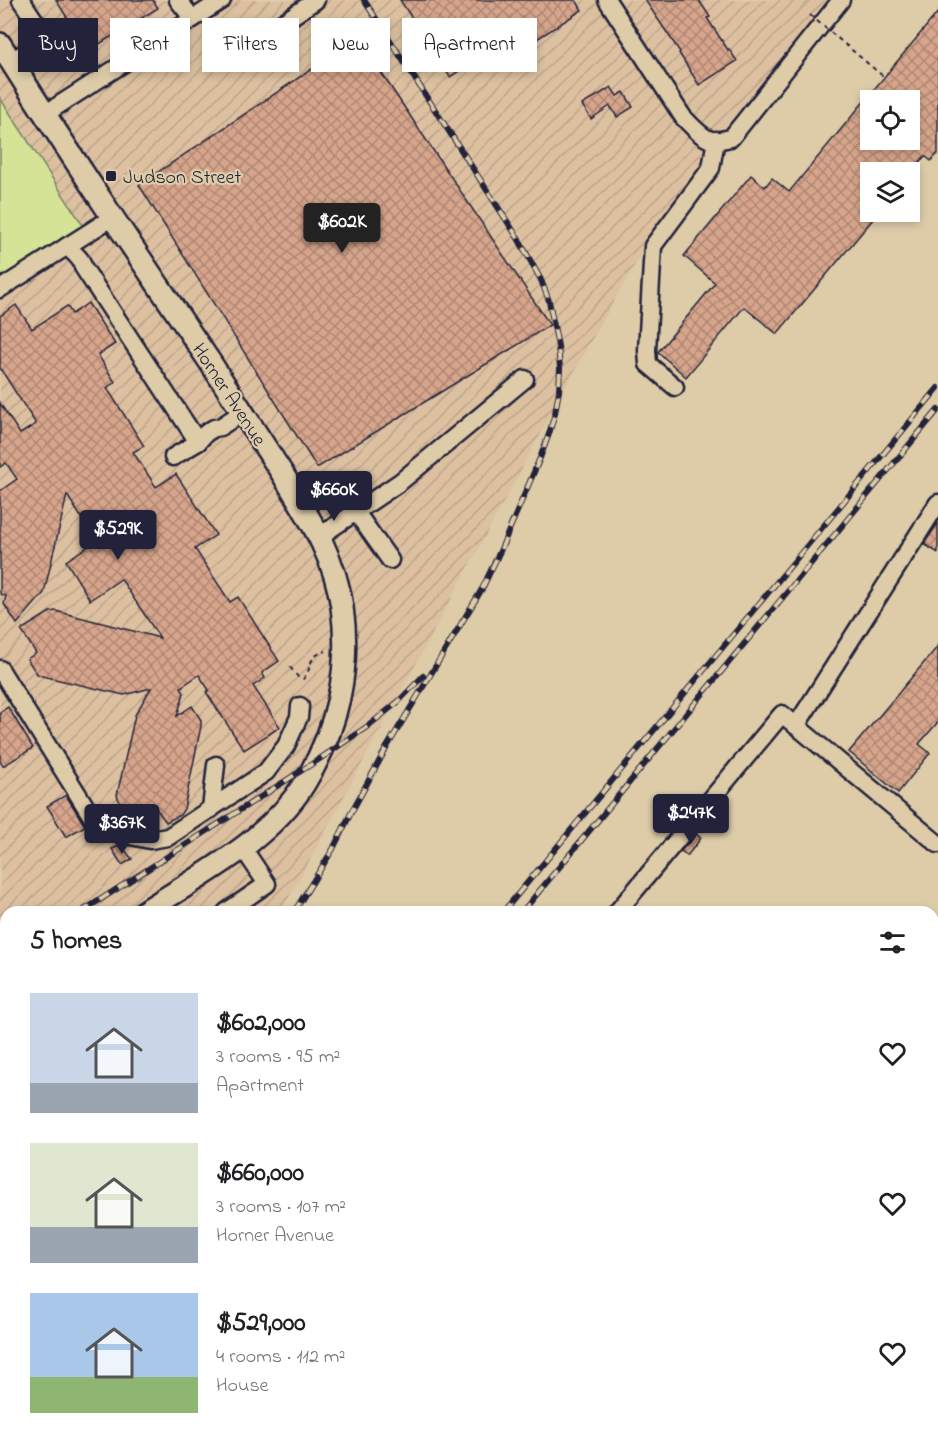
<!DOCTYPE html>
<meta charset="utf-8">
<style>
:root{--surface:#fff;--page:#f6f6f6;--text:#202124;--muted:#757577;--accent:#22223b}
body{margin:0;font-family:"Indie Flower",sans-serif;background:var(--page);color:var(--text);height:100vh;display:flex;flex-direction:column;font-size:22px;white-space:nowrap}
*{box-sizing:border-box;margin:0}
p{font-size:20px;color:var(--muted)}
.icon{flex:none;width:33px;height:33px;fill:none;stroke:currentColor;stroke-width:2;stroke-linecap:round;stroke-linejoin:round}
.map{position:relative;flex:1;overflow:hidden}
.drawer{position:absolute;left:0px;top:906px;width:939px;height:534px;display:flex;flex-direction:column;background:var(--surface);border-radius:18px 18px 0 0;box-shadow:0 3px 9px #0003}
.drawer>*{flex:none}
.top-card{position:absolute;left:18px;top:18px;width:600px;height:54px;display:flex;gap:12px}
.controls{position:absolute;left:860px;top:90px;display:grid;gap:12px}
.controls a{display:grid;place-items:center;width:60px;height:60px;border-radius:0px;background:var(--surface);box-shadow:0 3px 9px #0003;font-size:30px}
.price{position:absolute;translate:-50% -51px;padding:0 14px;border-radius:6px;background:var(--accent);color:#fff;font-size:20px;line-height:39px;filter:drop-shadow(0 2px 3px #0008)}
.price::after{content:'';position:absolute;left:50%;top:36px;width:18px;height:14px;margin-left:-9px;background:inherit;clip-path:polygon(0 0,100% 0,50% 100%)}
.price.current{background:#222;color:#fff}
ul{padding:0;list-style:none}
li{display:flex;align-items:center;gap:18px;height:150px;padding:0 30px}
li span{display:grid;place-items:center;flex:none;width:168px;height:120px;border-radius:0px;color:#555}
li>.icon{margin-inline-start:auto}
span .icon{width:72px;height:72px;fill:#fffc;stroke-width:1}
li b{font-size:26px}
h2{display:flex;justify-content:space-between;align-items:center;height:72px;padding:0 30px;font-size:26px}
.tag{padding:0 21px;border-radius:0px;background:var(--surface);box-shadow:0 3px 9px #0003;font-size:21px;line-height:54px}
.tag.current{background:var(--accent);color:#fff}
.map>svg:first-child{display:block}
.industrial{fill:url(#industrial-furrows)}
.green{fill:#d4e396;stroke:#7b8268;stroke-width:1.5}
.building{fill:url(#building-cross-hatch);stroke:#22223b;stroke-width:1.5;fill-rule:evenodd}
.lines{fill:none;stroke-linecap:round;stroke-linejoin:round}
.minor-casing{stroke:#22223b;stroke-width:21}
.major-casing{stroke:#22223b;stroke-width:26}
.path{stroke:#22223b;stroke-width:2;stroke-dasharray:4.5 4.5;stroke-linecap:butt}
.minor{stroke:#decca9;stroke-width:16}
.major{stroke:#decca9;stroke-width:21}
.rail-casing{stroke:#22223b;stroke-width:6}
.rail{stroke:#decca9;stroke-width:4;stroke-dasharray:11;stroke-linecap:butt}
.path-bridge{stroke:#22223b;stroke-width:2;stroke-dasharray:4.5 4.5;stroke-linecap:butt}
.poi-dot{fill:#22223b;stroke:#decca9;stroke-width:2}
.labels{text-anchor:middle;stroke-width:4.5;stroke-linejoin:round;paint-order:stroke}
.poi-label{font-size:20px;fill:#22223b;stroke:#decca9;text-anchor:start}
.street-label{font-size:20px;fill:#22223b;stroke:#decca9}
</style>
<div class="map">
<svg width="938" height="1440" viewBox="0 0 938 1440">
<defs>
<pattern id="industrial-furrows" width="10" height="10" patternUnits="userSpaceOnUse" patternTransform="scale(1.5)"><rect width="10" height="10" fill="#dcc0a0"/><path d="M-1 1l2-2M0 10L10 0M9 11l2-2" fill="none" stroke="#bca58b"/></pattern>
<pattern id="building-cross-hatch" width="8" height="8" patternUnits="userSpaceOnUse" patternTransform="scale(1.5)"><rect width="8" height="8" fill="#d7a58b"/><path d="M0 0l8 8M0 8l8-8" fill="none" stroke="#ae8673"/></pattern>
</defs>
<rect width="100%" height="100%" fill="#decca9"/>
<filter id="ink" filterUnits="userSpaceOnUse"><feTurbulence type="fractalNoise" baseFrequency=".0167" numOctaves="2"/><feDisplacementMap in="SourceGraphic" scale="12" xChannelSelector="R" yChannelSelector="G"/><feConvolveMatrix kernelMatrix="1 2 1 2 8 2 1 2 1" color-interpolation-filters="sRGB"/></filter>
<g filter="url(#ink)">
<g class="industrial">
<path d="M0 0H829L648 242 591 341 299 880 280 912H6V1361L0 1370Z"/>
<path d="M938 1050V1142L933 1146V1053Z"/>
<path d="M938 1190V1440H662L658 1434H933V1194Z"/>
</g>
<path class="green" d="M0 98 84 227 0 280Z"/>
<g class="building">
<path d="M56 0H153L158 8 88 51Z"/>
<path d="M400 0H576L582 10 534 41 526 28 450 77Z"/>
<path d="M645 0H699L710 17 707 18 728 50 729 49 737 61 699 85 679 53 680 52Z"/>
<path d="M938 12V153L931 161 925 156 911 172H870V212H879L777 334 744 307 686 377 658 352 715 283 684 256 751 175 765 187 772 178 789 192ZM870 100H909V140H870Z"/>
<path d="M358 38 550 325 317 468 139 185Z"/>
<path d="M611 87 617 96 624 92 633 107 617 117 610 106 591 119 582 105Z"/>
<path d="M88 303 115 344 98 355 115 382 107 388 144 446 133 452 156 487 176 474 216 535 195 549 230 602 238 597 279 661 262 673 265 678 253 686 280 727 244 750 206 692 209 690 199 675 181 687 184 693 177 716 192 706 201 720V726L184 809 180 815 166 822 154 806 152 815 135 811 128 815 120 803 117 795 135 715 151 688 124 695 42 676 37 674 27 659 36 653 21 630 50 612 56 611 160 638 121 579 90 600 66 561 96 541 67 495 44 593 17 624 4 604 6 596 0 594V491L17 479 6 463 0 467V403L20 434 36 424 0 368V316L16 305 32 329 67 306 72 314Z"/>
<path d="M938 523V553L924 544Z"/>
<path d="M938 646V722L919 744 930 753 898 793 849 752Z"/>
<path d="M8 707 33 748 3 766 0 761V712Z"/>
<path d="M66 795 85 826 66 837 47 806Z"/>
<path d="M696 834 701 838 687 856 681 851Z"/>
<path d="M121 845 132 859 122 865 112 849Z"/>
</g>
<g class="lines">
<defs>
<g id="minor">
<path d="M178 0 193 19"/>
<path d="M607 0 683 117C691 125 701 137 711 140 717 142 725 139 731 138L841 0"/>
<path d="M229 59 316 0"/>
<path d="M11 61 47 39 21 0"/>
<path d="M45 114 222 0"/>
<path d="M67 246C73 253 82 258 83 267L198 442"/>
<path d="M0 289 113 217"/>
<path d="M675 387 648 364 647 350 653 246 711 168 716 140"/>
<path d="M173 457 198 442 206 433 214 428 220 427 243 412"/>
<path d="M356 512 390 560"/>
<path d="M320 536 400 482 525 379"/>
<path d="M0 669 92 817 100 827 111 832 150 840 168 837 266 772 286 746 299 717 300 706"/>
<path d="M796 726 938 503"/>
<path d="M211 809 216 765"/>
<path d="M226 912 267 884 243 848"/>
<path d="M617 912 782 714 938 844"/>
<path d="M933 1171 938 1168"/>
<path d="M617 1434 620 1440"/>
<path d="M153 1440 159 1434"/>
<path d="M517 1440 527 1434"/>
</g>
<g id="major">
<path d="M0 44C68 152 139 257 210 362 234 399 258 436 282 473 308 516 335 556 342 607 351 669 337 731 304 784 269 841 199 876 144 912"/>
<path d="M0 1005 6 1001"/>
</g>
</defs>
<use href="#minor" class="minor-casing"/>
<use href="#major" class="major-casing"/>
<path class="path" d="M290 667 298 677 303 679C314 668 305 657 326 651"/>
<use href="#minor" class="minor"/>
<use href="#major" class="major"/>
<defs>
<g id="rail">
<path d="M81 912 318 760 368 726 398 702 423 676"/>
<path d="M294 912 333 849 353 809 387 747 482 589 501 549 540 458 549 434 555 413 559 391 560 368 558 346 549 301 541 280 518 238 364 0"/>
<path d="M503 912 938 388"/>
<path d="M522 912 938 410"/>
<path d="M0 954 6 952"/>
<path d="M0 1395 6 1386"/>
<path d="M66 1440 71 1434"/>
<path d="M84 1440 89 1434"/>
</g>
</defs>
<use href="#rail" class="rail-casing"/>
<use href="#rail" class="rail"/>
<path class="path-bridge" d="M810 15 884 77"/>
</g>
</g>
<rect class="poi-dot" x="105" y="170" width="12" height="12" rx="3"/>
<g class="labels">
<g class="poi-label">
<text x="123" y="183">Judson Street</text>
</g>
<g class="street-label">
<text transform="translate(230 394) rotate(57)" y="7">Horner Avenue</text>
</g>
</g>
</svg>
<div class="controls">
<a><svg class="icon" aria-label="locate" viewBox="0 0 24 24"><circle cx="12" cy="12" r="6"/><path d="M12 2v4M12 18v4M2 12h4M18 12h4"/></svg></a>
<a><svg class="icon" aria-label="layers" viewBox="0 0 24 24"><path d="M12 4l9 5-9 5-9-5zM3 14l9 5 9-5"/></svg></a>
</div>
<b class="price current" style="left:342px;top:254px">$602K</b>
<b class="price" style="left:334px;top:522px">$660K</b>
<b class="price" style="left:118px;top:561px">$529K</b>
<b class="price" style="left:691px;top:845px">$247K</b>
<b class="price" style="left:122px;top:855px">$367K</b>
<div class="top-card">
<a class="tag current">Buy</a>
<a class="tag">Rent</a>
<a class="tag">Filters</a>
<a class="tag">New</a>
<a class="tag">Apartment</a>
</div>
<section class="drawer">
<h2>5 homes<svg class="icon" aria-label="filters" viewBox="0 0 24 24"><path d="M4 7h16M4 17h16"/><circle cx="9" cy="7" r="2"/><circle cx="15" cy="17" r="2"/></svg></h2>
<ul>
<li><span style="background:linear-gradient(#c9d6e8 75%,#9aa5b1 0)"><svg class="icon" aria-label="home" viewBox="0 0 24 24"><path d="M3 11l9-7 9 7M6 9v11h12V9"/></svg></span><div><b>$602,000</b><p>3 rooms · 95 m²</p><p>Apartment</p></div><svg class="icon" aria-label="heart" viewBox="0 0 24 24"><path d="M12 20l-8-8c-3-5 5-10 8-4 3-6 11-1 8 4z"/></svg></li>
<li><span style="background:linear-gradient(#dfe7d0 70%,#9aa5b1 0)"><svg class="icon" aria-label="home" viewBox="0 0 24 24"><path d="M3 11l9-7 9 7M6 9v11h12V9"/></svg></span><div><b>$660,000</b><p>3 rooms · 107 m²</p><p>Horner Avenue</p></div><svg class="icon" aria-label="heart" viewBox="0 0 24 24"><path d="M12 20l-8-8c-3-5 5-10 8-4 3-6 11-1 8 4z"/></svg></li>
<li><span style="background:linear-gradient(#a9c7e8 70%,#8fb573 0)"><svg class="icon" aria-label="home" viewBox="0 0 24 24"><path d="M3 11l9-7 9 7M6 9v11h12V9"/></svg></span><div><b>$529,000</b><p>4 rooms · 112 m²</p><p>House</p></div><svg class="icon" aria-label="heart" viewBox="0 0 24 24"><path d="M12 20l-8-8c-3-5 5-10 8-4 3-6 11-1 8 4z"/></svg></li>
</ul>
</section>
</div>
